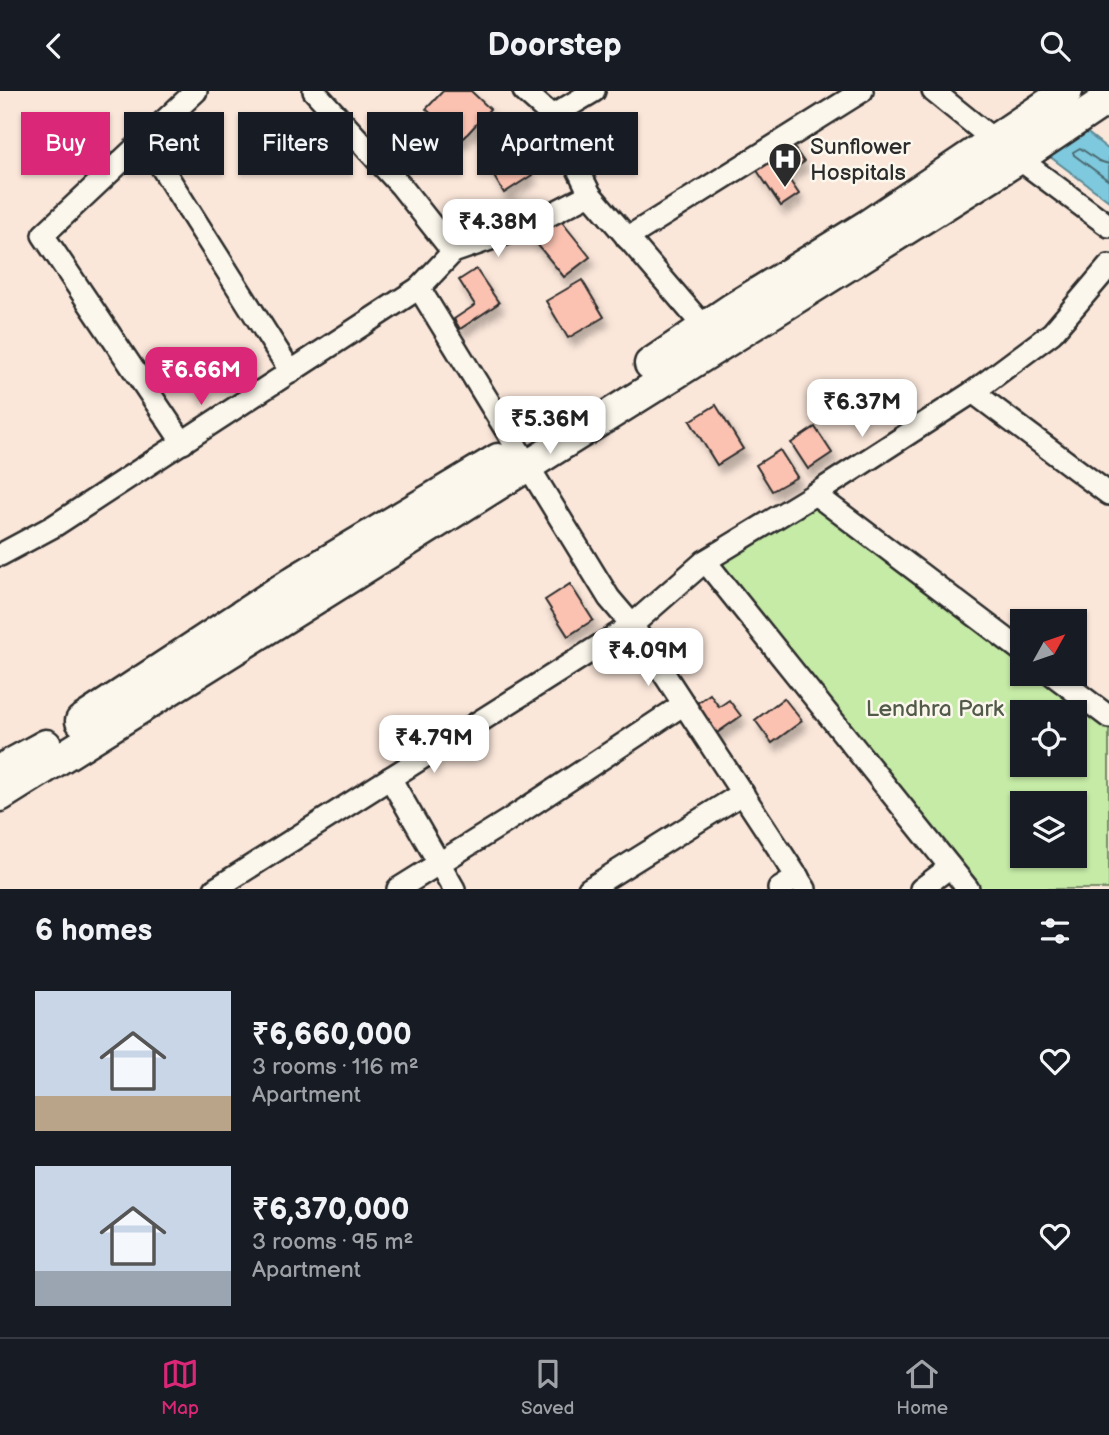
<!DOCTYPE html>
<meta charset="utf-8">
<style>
:root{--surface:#171b24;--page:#20242c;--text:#f1f3f6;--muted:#9ea1a6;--line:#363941;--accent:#db2777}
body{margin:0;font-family:"Balsamiq Sans",sans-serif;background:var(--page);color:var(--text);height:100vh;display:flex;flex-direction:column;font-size:26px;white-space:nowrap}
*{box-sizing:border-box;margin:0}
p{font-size:23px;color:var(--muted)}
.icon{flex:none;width:38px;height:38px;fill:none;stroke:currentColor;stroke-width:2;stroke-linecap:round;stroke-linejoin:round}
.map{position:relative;height:798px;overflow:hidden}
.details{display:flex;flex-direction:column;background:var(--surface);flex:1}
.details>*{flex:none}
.guide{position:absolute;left:21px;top:21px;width:700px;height:63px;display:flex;gap:14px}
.needle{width:46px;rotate:50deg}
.controls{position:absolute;left:1010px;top:518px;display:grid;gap:14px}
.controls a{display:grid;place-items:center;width:77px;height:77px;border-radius:0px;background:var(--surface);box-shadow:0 2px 5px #0004;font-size:35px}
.price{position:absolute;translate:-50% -60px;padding:0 16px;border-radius:14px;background:#fff;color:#222;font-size:23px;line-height:46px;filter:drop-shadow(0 2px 4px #0008)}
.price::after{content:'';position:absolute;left:50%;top:42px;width:21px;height:16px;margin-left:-10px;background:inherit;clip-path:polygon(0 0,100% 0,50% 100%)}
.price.active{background:var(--accent);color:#fff}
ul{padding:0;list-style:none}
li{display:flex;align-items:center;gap:21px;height:175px;padding:0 35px}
li span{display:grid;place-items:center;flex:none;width:196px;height:140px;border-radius:0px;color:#555}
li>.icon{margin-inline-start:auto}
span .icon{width:84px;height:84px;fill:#fffc;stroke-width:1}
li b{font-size:30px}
h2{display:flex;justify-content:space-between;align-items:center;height:84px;padding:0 35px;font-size:30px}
.chip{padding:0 24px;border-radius:0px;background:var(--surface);box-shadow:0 2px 5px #0004;font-size:24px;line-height:63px}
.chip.active{background:var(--accent);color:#fff}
header{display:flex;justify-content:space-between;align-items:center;height:91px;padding:0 35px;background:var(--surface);font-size:32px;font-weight:700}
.tab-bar{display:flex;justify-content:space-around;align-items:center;height:98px;border-top:2px solid var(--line);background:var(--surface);font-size:19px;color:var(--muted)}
.tab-bar a{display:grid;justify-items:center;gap:4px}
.tab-bar .active{color:var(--accent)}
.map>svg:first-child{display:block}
.green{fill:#c5eba6;stroke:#788b68;stroke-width:2;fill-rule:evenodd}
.water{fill:#7ec9dd;stroke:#5d8a96;stroke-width:2}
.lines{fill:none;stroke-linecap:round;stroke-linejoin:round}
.shore{stroke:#4c6a72;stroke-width:2}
.building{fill:#fbc2b1;stroke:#2b2b2b;stroke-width:2;filter:url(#shadow)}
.street-casing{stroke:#2b2b2b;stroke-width:26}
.secondary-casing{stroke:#2b2b2b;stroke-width:35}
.street{stroke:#fbf7ec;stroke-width:21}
.secondary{stroke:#fbf7ec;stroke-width:30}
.labels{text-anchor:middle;stroke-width:5;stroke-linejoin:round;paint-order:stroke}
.poi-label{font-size:23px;fill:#2b2b2b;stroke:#fbf7ec;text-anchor:start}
.park-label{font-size:23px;fill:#525b4a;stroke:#fbf7ec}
</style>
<header><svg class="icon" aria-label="back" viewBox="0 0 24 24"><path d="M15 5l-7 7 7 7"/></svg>Doorstep<svg class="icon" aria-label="search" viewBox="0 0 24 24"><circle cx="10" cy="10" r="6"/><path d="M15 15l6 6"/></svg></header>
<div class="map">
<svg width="1109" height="798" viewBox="0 0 1109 798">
<defs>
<filter id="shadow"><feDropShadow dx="4.5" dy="8" stdDeviation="3.5" flood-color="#0004"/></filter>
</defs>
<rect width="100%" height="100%" fill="#fbe7da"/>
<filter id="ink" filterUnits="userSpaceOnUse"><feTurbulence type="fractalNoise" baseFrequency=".0143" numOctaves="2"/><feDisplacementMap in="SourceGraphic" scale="14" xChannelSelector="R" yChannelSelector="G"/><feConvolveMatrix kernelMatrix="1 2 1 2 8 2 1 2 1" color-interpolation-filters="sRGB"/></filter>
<g filter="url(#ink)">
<path class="green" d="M806 409 1022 573V583H1034L1109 639V798H968L705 470ZM1022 621H1074V674H1022ZM1022 712H1074V765H1022Z"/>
<path class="water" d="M1079 35 1109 59V110L1045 62Z"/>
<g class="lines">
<path class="shore" d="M1109 73 1099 70 1080 57 1073 61 1074 64 1109 90"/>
</g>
<g class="building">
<path d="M443 0H471L490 18 461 50 426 18Z"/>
<path d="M788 48 804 71 786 84 799 103 781 115 752 72Z"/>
<path d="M517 60 532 84 504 102 489 77Z"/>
<path d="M558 126 590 166 564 186 532 147Z"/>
<path d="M476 178 499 212 460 238 454 228 475 214 459 189Z"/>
<path d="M582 189 604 226 568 247 546 210Z"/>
<path d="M716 314 743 358 717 374 690 330Z"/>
<path d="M815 336 832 362 808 378 791 352Z"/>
<path d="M780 359 797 386 772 400 756 374Z"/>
<path d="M570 493 593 529 568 545 545 509Z"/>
<path d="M710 603 719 616 729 609 741 625 711 646 690 617Z"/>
<path d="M784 607 802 630 772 652 755 629Z"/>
</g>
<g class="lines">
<defs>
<g id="street">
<path d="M314 0 401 95 453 161"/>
<path d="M524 0 552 25"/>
<path d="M933 0 995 50 1109 135"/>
<path d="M145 50 291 281"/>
<path d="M590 103 552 25 594 0"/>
<path d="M627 147 862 0"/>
<path d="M705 237 590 103 528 135 453 161 419 197 609 507 632 534 805 798"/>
<path d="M973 301 1109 403"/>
<path d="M183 352 43 144 196 0"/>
<path d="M815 403 1022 560"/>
<path d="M0 464 54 435 419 197"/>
<path d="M705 470 968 798"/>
<path d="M1052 583 1109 626"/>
<path d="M390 687 454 798"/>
<path d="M215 798 632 534 705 470 815 403 973 301 1052 242 1109 175"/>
<path d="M398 798 507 730 684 613"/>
<path d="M589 798 743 702"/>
<path d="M779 798 798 786"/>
<path d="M921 798 950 776"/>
</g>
<g id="secondary">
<path d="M650 273 733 217 868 134 1067 0"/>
<path d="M81 630 299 487 498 368"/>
<path d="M0 679 46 654"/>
<path d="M0 705 1018 68 1109 7"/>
</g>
</defs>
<use href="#street" class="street-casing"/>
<use href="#secondary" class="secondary-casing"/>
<use href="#street" class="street"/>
<use href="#secondary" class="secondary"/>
</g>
</g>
<defs>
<symbol id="hospital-pin" viewBox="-11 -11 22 30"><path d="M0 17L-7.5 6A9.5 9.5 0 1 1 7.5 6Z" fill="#2b2b2b" stroke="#fbf7ec"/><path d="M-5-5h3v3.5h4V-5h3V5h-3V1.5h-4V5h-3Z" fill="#fff"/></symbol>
</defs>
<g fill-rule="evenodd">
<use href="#hospital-pin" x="766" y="49" width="38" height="52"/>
</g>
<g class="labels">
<g class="poi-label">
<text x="810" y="63">Sunflower<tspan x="810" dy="26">Hospitals</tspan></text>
</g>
<g class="park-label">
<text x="935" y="625">Lendhra Park</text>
</g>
</g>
</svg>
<div class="controls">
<a><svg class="needle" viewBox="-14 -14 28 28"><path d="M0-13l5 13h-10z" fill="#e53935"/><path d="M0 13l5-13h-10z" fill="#9ea1a6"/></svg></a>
<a><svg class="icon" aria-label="locate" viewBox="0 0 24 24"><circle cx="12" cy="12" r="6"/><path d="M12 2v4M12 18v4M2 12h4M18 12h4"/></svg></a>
<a><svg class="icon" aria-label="layers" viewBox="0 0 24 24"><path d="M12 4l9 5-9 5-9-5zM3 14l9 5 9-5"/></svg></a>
</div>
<b class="price" style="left:498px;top:168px">₹4.38M</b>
<b class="price active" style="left:201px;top:316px">₹6.66M</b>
<b class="price" style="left:862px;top:348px">₹6.37M</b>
<b class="price" style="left:550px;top:365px">₹5.36M</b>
<b class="price" style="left:648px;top:597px">₹4.09M</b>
<b class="price" style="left:434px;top:684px">₹4.79M</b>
<div class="guide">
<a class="chip active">Buy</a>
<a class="chip">Rent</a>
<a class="chip">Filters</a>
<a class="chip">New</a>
<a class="chip">Apartment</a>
</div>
</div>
<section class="details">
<h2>6 homes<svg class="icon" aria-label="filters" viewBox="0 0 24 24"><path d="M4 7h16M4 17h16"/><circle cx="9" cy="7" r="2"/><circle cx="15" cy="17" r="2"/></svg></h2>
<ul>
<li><span style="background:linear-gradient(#c9d6e8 75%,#b9a48a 0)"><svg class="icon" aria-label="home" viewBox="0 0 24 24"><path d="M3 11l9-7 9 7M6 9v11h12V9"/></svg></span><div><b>₹6,660,000</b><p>3 rooms · 116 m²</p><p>Apartment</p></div><svg class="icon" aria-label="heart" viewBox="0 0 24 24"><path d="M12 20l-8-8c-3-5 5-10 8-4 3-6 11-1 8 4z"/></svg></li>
<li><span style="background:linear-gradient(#c9d6e8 75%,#9aa5b1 0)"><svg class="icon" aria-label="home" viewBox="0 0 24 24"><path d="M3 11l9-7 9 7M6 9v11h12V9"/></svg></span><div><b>₹6,370,000</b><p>3 rooms · 95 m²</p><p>Apartment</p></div><svg class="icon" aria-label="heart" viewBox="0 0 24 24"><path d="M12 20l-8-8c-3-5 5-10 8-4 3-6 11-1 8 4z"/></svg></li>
</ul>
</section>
<nav class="tab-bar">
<a class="active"><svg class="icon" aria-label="map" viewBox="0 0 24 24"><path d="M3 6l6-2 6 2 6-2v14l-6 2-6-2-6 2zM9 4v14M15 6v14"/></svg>Map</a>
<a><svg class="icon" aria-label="saved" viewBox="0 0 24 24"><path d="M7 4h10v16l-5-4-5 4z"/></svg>Saved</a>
<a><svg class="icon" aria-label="home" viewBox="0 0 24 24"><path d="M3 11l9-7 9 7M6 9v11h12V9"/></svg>Home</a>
</nav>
